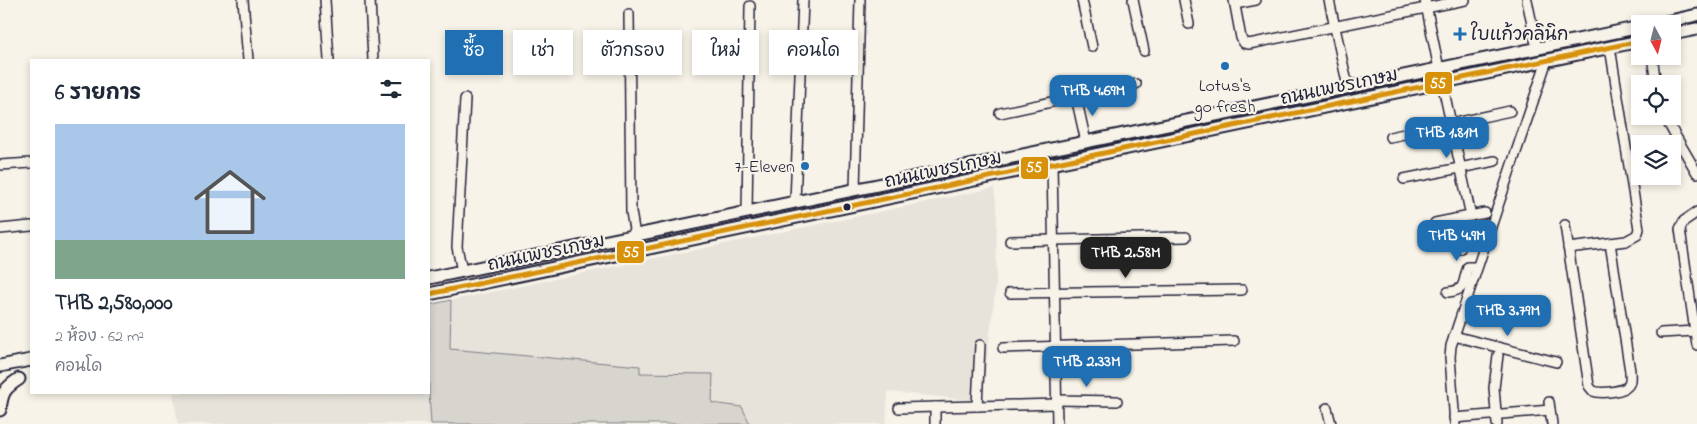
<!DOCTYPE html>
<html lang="th">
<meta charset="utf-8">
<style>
:root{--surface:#fff;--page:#f2f2f3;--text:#1f2937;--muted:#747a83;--line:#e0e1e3;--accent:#1f6fb2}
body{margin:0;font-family:"Indie Flower","Playpen Sans Thai",sans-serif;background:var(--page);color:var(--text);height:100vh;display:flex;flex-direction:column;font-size:19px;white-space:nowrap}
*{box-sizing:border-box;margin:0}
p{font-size:16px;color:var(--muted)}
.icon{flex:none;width:28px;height:28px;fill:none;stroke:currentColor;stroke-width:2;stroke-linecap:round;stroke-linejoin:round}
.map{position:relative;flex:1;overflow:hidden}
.panel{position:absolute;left:30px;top:59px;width:400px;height:335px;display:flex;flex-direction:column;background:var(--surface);border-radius:0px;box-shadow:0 2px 8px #0003}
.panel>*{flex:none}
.banner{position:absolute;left:445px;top:30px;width:475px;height:45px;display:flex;gap:10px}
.needle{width:32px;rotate:173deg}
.tools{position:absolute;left:1631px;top:15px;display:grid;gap:10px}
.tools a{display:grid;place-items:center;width:50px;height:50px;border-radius:0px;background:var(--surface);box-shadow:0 2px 8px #0003;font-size:25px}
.price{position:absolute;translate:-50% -42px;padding:0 11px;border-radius:10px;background:var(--accent);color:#fff;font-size:16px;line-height:32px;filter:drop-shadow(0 1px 2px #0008)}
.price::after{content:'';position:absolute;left:50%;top:30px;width:15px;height:11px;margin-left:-8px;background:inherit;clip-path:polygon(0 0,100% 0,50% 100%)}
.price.on{background:#222;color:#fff}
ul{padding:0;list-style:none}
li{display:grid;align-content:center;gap:10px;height:265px;padding:0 25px}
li+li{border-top:1px solid var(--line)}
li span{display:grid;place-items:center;height:155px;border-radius:0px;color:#555}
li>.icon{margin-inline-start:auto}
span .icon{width:90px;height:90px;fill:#fffc;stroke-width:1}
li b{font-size:21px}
h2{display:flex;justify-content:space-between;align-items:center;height:60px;padding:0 25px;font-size:21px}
.pill{padding:0 18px;border-radius:0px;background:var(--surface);box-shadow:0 2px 8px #0003;font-size:18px;line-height:45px}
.pill.on{background:var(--accent);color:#fff}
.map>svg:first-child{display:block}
.built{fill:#e7e3db}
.green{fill:#d8d5cf;stroke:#7d7c85}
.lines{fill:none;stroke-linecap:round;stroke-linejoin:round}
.minor-casing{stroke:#22223b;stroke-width:12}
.major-casing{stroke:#22223b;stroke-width:15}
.minor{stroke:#f7f3e8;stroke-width:9}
.major{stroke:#f7f3e8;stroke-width:11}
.bus-1-casing{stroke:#f7f3e8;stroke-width:9}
.bus-1{stroke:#d79209;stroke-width:5}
.poi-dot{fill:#1f6fb2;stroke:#f7f3e8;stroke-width:2}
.bus-dot{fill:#22223b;stroke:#f7f3e8;stroke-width:2}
.labels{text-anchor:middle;stroke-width:4.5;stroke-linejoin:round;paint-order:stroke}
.poi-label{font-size:18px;fill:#22223b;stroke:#f7f3e8;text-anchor:start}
.street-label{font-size:18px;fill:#22223b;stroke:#f7f3e8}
.line-badge{stroke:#f7f3e8;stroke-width:2}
.badge-label{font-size:14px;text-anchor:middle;font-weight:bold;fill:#fff}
</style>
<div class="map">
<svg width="1697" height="424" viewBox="0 0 1697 424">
<rect width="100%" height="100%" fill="#f7f3e8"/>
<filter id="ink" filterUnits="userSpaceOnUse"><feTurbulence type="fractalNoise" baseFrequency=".02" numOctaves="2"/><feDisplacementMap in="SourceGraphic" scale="10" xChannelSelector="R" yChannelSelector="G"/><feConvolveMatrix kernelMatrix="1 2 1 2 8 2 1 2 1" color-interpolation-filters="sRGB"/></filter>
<g filter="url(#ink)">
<path class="built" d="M994 188 997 210 996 285 982 401 888 392 886 424H178L173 393 429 392V305Z"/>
<path class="green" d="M451 300 450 349 640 366V373L713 374 712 403 742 407 750 424H431L429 393V305Z"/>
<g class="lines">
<defs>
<g id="minor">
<path d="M243 0 248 60"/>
<path d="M325 0 329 60"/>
<path d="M370 0 373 60"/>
<path d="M1082 0 1092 47"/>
<path d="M1133 0 1144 51"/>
<path d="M1184 0 1189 24"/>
<path d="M1234 0 1241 38 1244 43 1249 44 1465 0"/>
<path d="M1329 0 1348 87"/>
<path d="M1425 0 1439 69"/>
<path d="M1527 0 1537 49"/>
<path d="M1235 4 1256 0"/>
<path d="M629 14 631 212 635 235"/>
<path d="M1652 56 1656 84"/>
<path d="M1442 82 1471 216"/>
<path d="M1076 97 1086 142"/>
<path d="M1000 113 1136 84"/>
<path d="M1664 116 1697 173"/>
<path d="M1390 137 1510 111"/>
<path d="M1052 164 1057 424"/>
<path d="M0 165 31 163"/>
<path d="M1404 179 1495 161"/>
<path d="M855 190 860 0"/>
<path d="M795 202 803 0"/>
<path d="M747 212 750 6"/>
<path d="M1697 212 1684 221 1680 229 1697 345"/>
<path d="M1455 219 1460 249"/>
<path d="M1435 223 1485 213"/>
<path d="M1565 225 1589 386 1593 391C1600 394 1626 392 1629 384 1631 381 1630 375 1630 371L1610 243"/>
<path d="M0 229 31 226"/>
<path d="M1010 241 1186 237"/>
<path d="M1568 248 1626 241 1637 235 1639 229 1610 47"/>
<path d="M462 271 457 247 465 99"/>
<path d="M1448 292C1467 290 1462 283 1468 267H1477"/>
<path d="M1010 293 1242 290"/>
<path d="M1661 333 1695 331"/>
<path d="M1454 336 1556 362"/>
<path d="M1003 348 1234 341"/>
<path d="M1057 400 1117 401"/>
<path d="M1549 402 1552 424"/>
<path d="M977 406 980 345"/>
<path d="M935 407V424"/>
<path d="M899 408 1057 404"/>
<path d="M1327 408 1331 424"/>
<path d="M1454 418 1550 410"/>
<path d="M1455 424 1450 357 1451 346 1547 60"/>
<path d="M1497 424 1494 388 1498 355"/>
</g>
<g id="major">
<path d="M1657 24 1697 15"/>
<path d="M1672 34 1697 29"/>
<path d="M429 278 1640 27"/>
<path d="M429 294 1640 41"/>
<path d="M0 366 31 360"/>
<path d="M0 410C2 392 5 388 19 379"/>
</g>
</defs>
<use href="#minor" class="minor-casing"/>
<use href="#major" class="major-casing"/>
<use href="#minor" class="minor"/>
<use href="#major" class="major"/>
<defs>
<path id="bus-1" d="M429 294 1640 41"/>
</defs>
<use href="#bus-1" class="bus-1-casing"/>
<use href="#bus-1" class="bus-1"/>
</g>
</g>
<g class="poi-dot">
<path d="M1457.5 26.5h5v5h5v5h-5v5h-5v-5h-5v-5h5z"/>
<circle cx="1225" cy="66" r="5"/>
<circle cx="805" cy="166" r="5"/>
</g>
<circle class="bus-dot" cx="847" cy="207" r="4.5"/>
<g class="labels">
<g class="poi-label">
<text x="1471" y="40">ใบแก้วคลินิก</text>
<text x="1225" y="91" text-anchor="middle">Lotus's<tspan x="1225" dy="21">go fresh</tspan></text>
<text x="795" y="172" text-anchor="end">7-Eleven</text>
</g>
<g class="street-label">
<text transform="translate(1339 86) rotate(-12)" y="6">ถนนเพชรเกษม</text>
<text transform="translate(943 169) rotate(-12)" y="6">ถนนเพชรเกษม</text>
<text transform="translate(546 252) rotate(-12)" y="6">ถนนเพชรเกษม</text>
</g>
</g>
<g class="line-badge">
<rect x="1424" y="71" width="29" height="24" rx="5" fill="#d79209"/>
<rect x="1020" y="156" width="29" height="24" rx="5" fill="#d79209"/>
<rect x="616" y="240" width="29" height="24" rx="5" fill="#d79209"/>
</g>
<g class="badge-label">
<text x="1438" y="88">55</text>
<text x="1034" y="172">55</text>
<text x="631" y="257">55</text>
</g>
</svg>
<div class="tools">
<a><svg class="needle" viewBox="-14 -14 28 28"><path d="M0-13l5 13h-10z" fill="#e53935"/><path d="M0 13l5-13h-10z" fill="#747a83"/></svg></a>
<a><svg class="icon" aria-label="locate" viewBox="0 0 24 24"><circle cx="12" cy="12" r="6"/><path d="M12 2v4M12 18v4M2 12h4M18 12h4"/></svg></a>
<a><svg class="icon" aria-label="layers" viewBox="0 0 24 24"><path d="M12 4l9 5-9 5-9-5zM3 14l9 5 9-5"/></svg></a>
</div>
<b class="price" style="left:1093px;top:117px">THB 4.69M</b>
<b class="price" style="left:1447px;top:159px">THB 1.81M</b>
<b class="price" style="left:1457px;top:262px">THB 4.9M</b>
<b class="price on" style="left:1126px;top:279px">THB 2.58M</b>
<b class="price" style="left:1508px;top:337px">THB 3.79M</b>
<b class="price" style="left:1087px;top:388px">THB 2.33M</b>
<div class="banner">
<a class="pill on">ซื้อ</a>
<a class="pill">เช่า</a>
<a class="pill">ตัวกรอง</a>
<a class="pill">ใหม่</a>
<a class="pill">คอนโด</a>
</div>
<section class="panel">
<h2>6 รายการ<svg class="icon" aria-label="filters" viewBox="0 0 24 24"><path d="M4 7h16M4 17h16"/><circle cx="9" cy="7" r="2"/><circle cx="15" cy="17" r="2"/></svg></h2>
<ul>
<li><span style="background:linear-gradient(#a9c7e8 75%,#7fa58c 0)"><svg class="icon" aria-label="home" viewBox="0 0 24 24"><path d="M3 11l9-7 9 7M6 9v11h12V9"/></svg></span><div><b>THB 2,580,000</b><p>2 ห้อง · 62 m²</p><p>คอนโด</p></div></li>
</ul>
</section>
</div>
